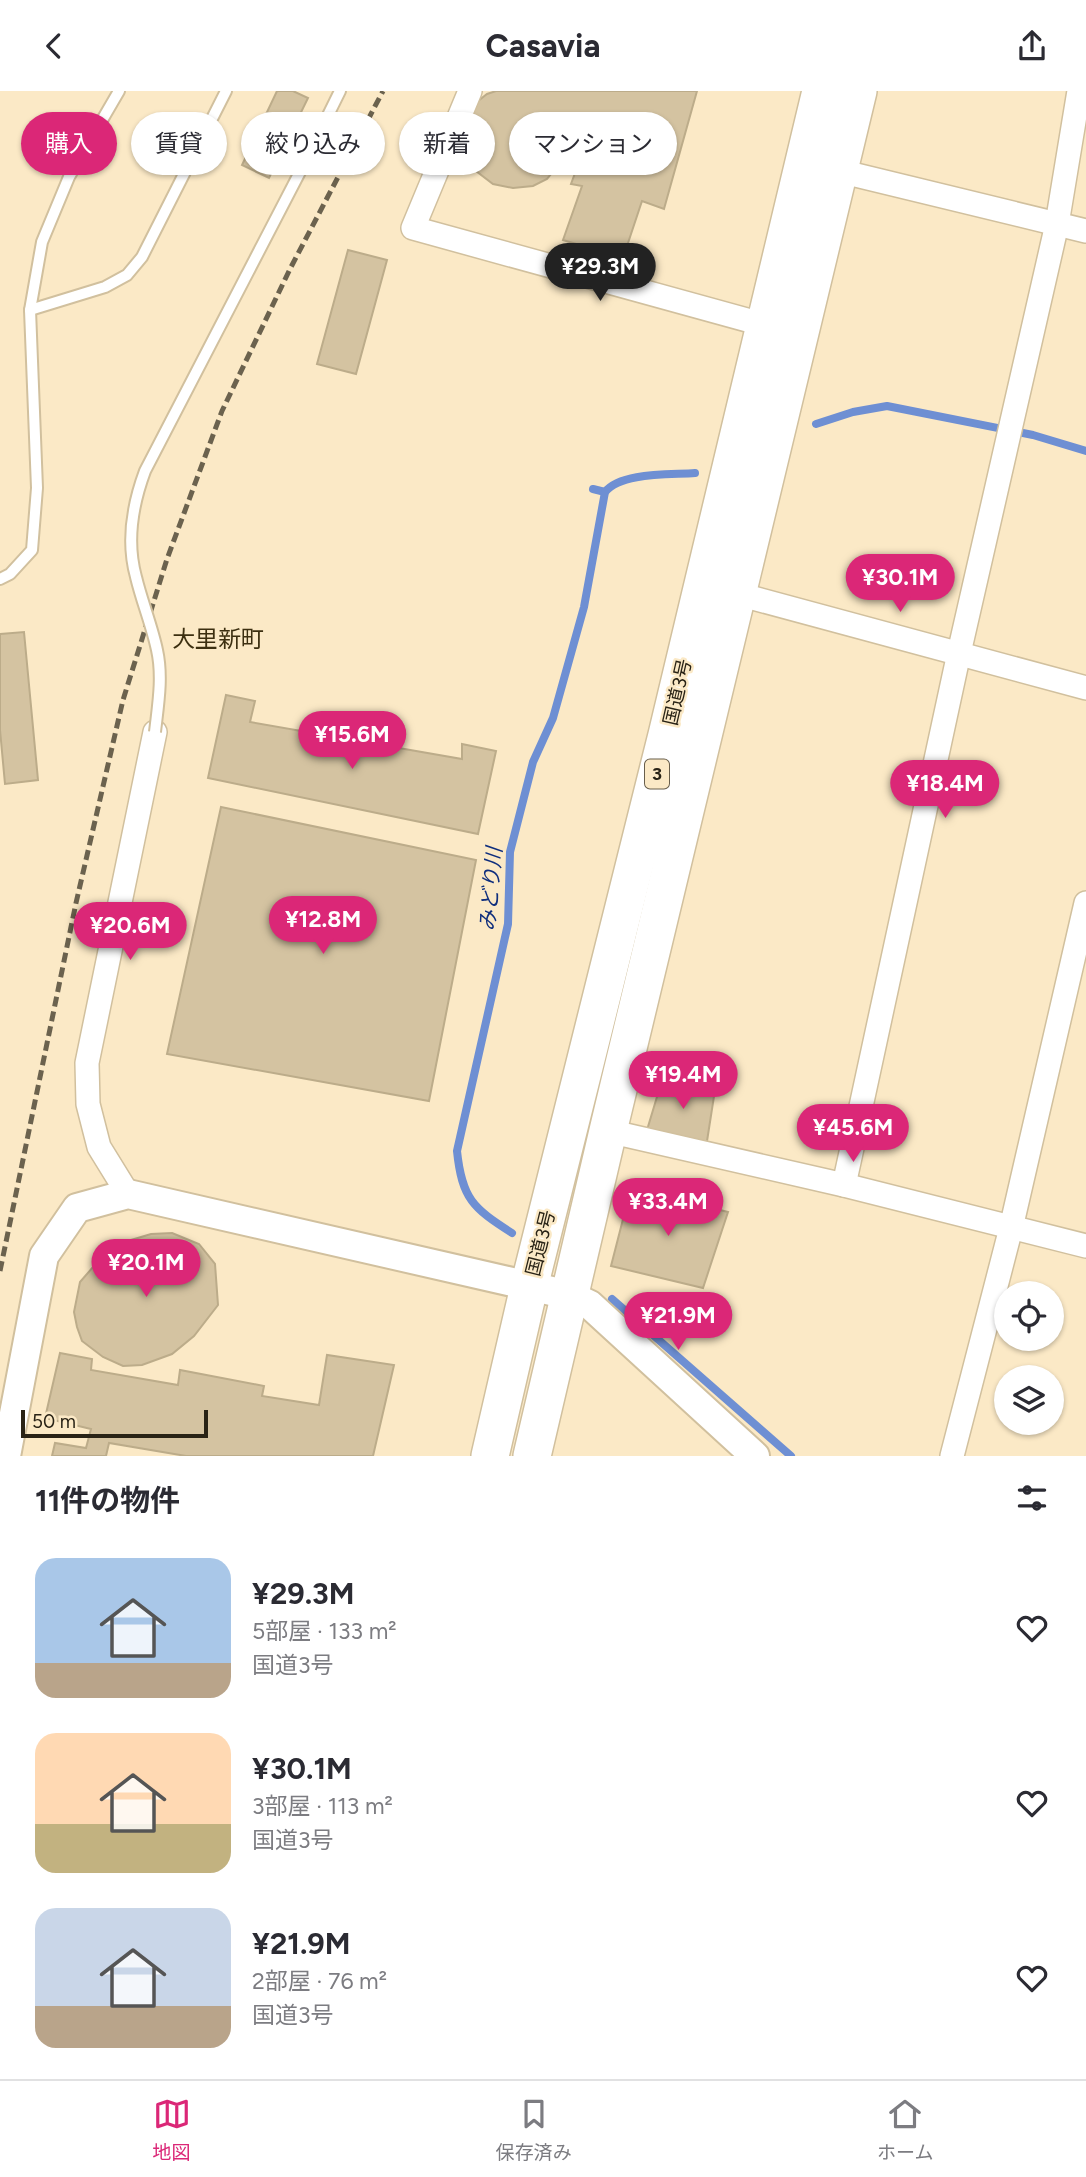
<!DOCTYPE html>
<html lang="ja">
<meta charset="utf-8">
<style>
:root{--surface:#fff;--page:#f7f7f7;--text:#2b2b33;--muted:#7c7c81;--line:#e1e1e2;--accent:#db2777}
body{margin:0;font-family:Figtree,"Noto Sans JP",sans-serif;background:var(--page);color:var(--text);height:100vh;display:flex;flex-direction:column;font-size:26px;white-space:nowrap}
*{box-sizing:border-box;margin:0}
p{font-size:23px;color:var(--muted)}
.icon{flex:none;width:38px;height:38px;fill:none;stroke:currentColor;stroke-width:2;stroke-linecap:round;stroke-linejoin:round}
.map{position:relative;height:1365px;overflow:hidden}
.drawer{display:flex;flex-direction:column;background:var(--surface);flex:1}
.drawer>*{flex:none}
.top-card{position:absolute;left:21px;top:21px;width:700px;height:63px;display:flex;gap:14px}
.fabs{position:absolute;left:994px;top:1190px;display:grid;gap:14px}
.fabs a{display:grid;place-items:center;width:70px;height:70px;border-radius:50%;background:var(--surface);box-shadow:0 2px 5px #0004;font-size:35px}
.scale{position:absolute;left:21px;bottom:18px;width:187px;box-sizing:border-box;padding-left:7px;border:4px solid #292316;border-top:0;font-size:19px;line-height:24px;white-space:nowrap;color:#292316;-webkit-text-stroke:5px #fbe9c6;paint-order:stroke}
.price{position:absolute;translate:-50% -60px;padding:0 16px;border-radius:24px;background:var(--accent);color:#fff;font-size:23px;line-height:46px;filter:drop-shadow(0 2px 4px #0008)}
.price::after{content:'';position:absolute;left:50%;top:42px;width:21px;height:16px;margin-left:-10px;background:inherit;clip-path:polygon(0 0,100% 0,50% 100%)}
.price.active{background:#222;color:#fff}
ul{padding:0;list-style:none}
li{display:flex;align-items:center;gap:21px;height:175px;padding:0 35px}
li span{display:grid;place-items:center;flex:none;width:196px;height:140px;border-radius:21px;color:#555}
li>.icon{margin-inline-start:auto}
span .icon{width:84px;height:84px;fill:#fffc;stroke-width:1}
li b{font-size:30px}
h2{display:flex;justify-content:space-between;align-items:center;height:84px;padding:0 35px;font-size:30px}
.tag{padding:0 24px;border-radius:32px;background:var(--surface);box-shadow:0 2px 5px #0004;font-size:24px;line-height:63px}
.tag.active{background:var(--accent);color:#fff}
header{display:flex;justify-content:space-between;align-items:center;height:91px;padding:0 35px;background:var(--surface);font-size:32px;font-weight:700}
.menu{display:flex;justify-content:space-around;align-items:center;height:98px;border-top:2px solid var(--line);background:var(--surface);font-size:19px;color:var(--muted)}
.menu a{display:grid;justify-items:center;gap:4px}
.menu .active{color:var(--accent)}
.map>svg:first-child{display:block}
.lines{fill:none;stroke-linecap:round;stroke-linejoin:round}
.stream{stroke:#6e8fd3;stroke-width:8}
.building{fill:#d4c3a1;stroke:#bcac8a;stroke-width:2}
.service-casing{stroke:#d1c09e;stroke-width:14}
.minor-casing{stroke:#d1c09e;stroke-width:26}
.tertiary-casing{stroke:#d1c09e;stroke-width:32}
.trunk-casing{stroke:#d1c09e;stroke-width:40}
.service{stroke:#fff;stroke-width:10}
.minor{stroke:#fff;stroke-width:23}
.tertiary{stroke:#fff;stroke-width:28}
.trunk{stroke:#fff;stroke-width:37}
.rail{stroke:#6b624e;stroke-width:5;stroke-dasharray:10 5;stroke-linecap:butt}
.service-bridge-casing{stroke:#d1c09e;stroke-width:14;stroke-linecap:butt}
.service-bridge{stroke:#fff;stroke-width:10}
.labels{text-anchor:middle;stroke-width:5;stroke-linejoin:round;paint-order:stroke}
.shield{fill:#fbe9c6;stroke:#685e4b;stroke-width:2}
.shield-label{font-size:18px;font-weight:bold;fill:#292316}
.street-label{font-size:19px;fill:#292316;stroke:#fbe9c6}
.water-label{font-size:21px;font-style:italic;fill:#0f2e7d;stroke:#fbe9c6}
.quarter-label{font-size:23px;fill:#3c2f10;stroke:#fbe9c6}
</style>
<header><svg class="icon" aria-label="back" viewBox="0 0 24 24"><path d="M15 5l-7 7 7 7"/></svg>Casavia<svg class="icon" aria-label="share" viewBox="0 0 24 24"><path d="M12 15V3M7 8l5-5 5 5M5 13v7h14v-7"/></svg></header>
<div class="map">
<svg width="1086" height="1365" viewBox="0 0 1086 1365">
<rect width="100%" height="100%" fill="#fbe9c6"/>
<g class="lines">
<g class="stream">
<path d="M816 333 853 321 887 315 1033 344 1086 360"/>
<path d="M593 398 605 401"/>
<path d="M512 1142C473 1117 462 1108 457 1060L508 833 510 761 533 671 553 627 584 516 605 401C621 381 670 384 695 382"/>
<path d="M612 1208 791 1365"/>
</g>
</g>
<g class="building">
<path d="M277 0H293L308 7 269 87 242 74Z"/>
<path d="M496 0H697L664 118 642 110 623 167 563 149 582 95 571 93 581 66 561 61 556 77 547 88 533 95 513 97 493 93 476 80 469 68 462 47 473 14 487 3Z"/>
<path d="M348 159 387 169 356 283 317 273Z"/>
<path d="M24 541 38 689 5 693 0 639V543Z"/>
<path d="M226 604 255 610 250 631 462 668V653L496 660 478 743 208 687Z"/>
<path d="M221 716 476 769 429 1010 167 963Z"/>
<path d="M666 976 717 986 705 1063 644 1049Z"/>
<path d="M631 1097 728 1121 703 1197 611 1175Z"/>
<path d="M172 1142 199 1153 215 1173 218 1214 194 1245 172 1263 142 1274 123 1275 103 1266 82 1250 77 1236 74 1221 80 1191 100 1168 121 1152 151 1143Z"/>
<path d="M60 1262 92 1268 91 1279 178 1294 180 1279 264 1295 262 1305 319 1314 327 1264 394 1274 373 1365H186L109 1352 106 1365H52L55 1352 86 1357 91 1338 45 1327Z"/>
</g>
<g class="lines">
<defs>
<g id="service">
<path d="M301 79 340 0"/>
<path d="M30 219 105 196 127 184 142 166 226 0"/>
<path d="M0 488 10 483 32 459 37 397 30 219 42 151 69 86 119 0"/>
</g>
<g id="minor">
<path d="M470 0 413 137 776 237"/>
<path d="M827 77 1086 140"/>
<path d="M727 500 1086 597"/>
<path d="M608 1040 844 1094 1086 1155"/>
<path d="M844 1094 959 562 1057 133 1079 0"/>
<path d="M128 1103 99 1056 88 1013 87 972 155 641"/>
<path d="M952 1365 1011 1137 1086 812"/>
</g>
<path id="tertiary" d="M6 1365 44 1165 77 1117 128 1103 569 1204 590 1214 755 1365"/>
<g id="trunk">
<path d="M490 1365 529 1196 667 644 821 0"/>
<path d="M532 1365 608 1040 858 0"/>
</g>
</defs>
<use href="#service" class="service-casing"/>
<use href="#minor" class="minor-casing"/>
<use href="#tertiary" class="tertiary-casing"/>
<use href="#trunk" class="trunk-casing"/>
<use href="#service" class="service"/>
<use href="#minor" class="minor"/>
<use href="#tertiary" class="tertiary"/>
<use href="#trunk" class="trunk"/>
<path class="rail" d="M0 1180 76 812 123 609 167 468 222 320 290 178 383 0"/>
<defs>
<path id="service-bridge" d="M155 641C158 614 163 586 157 559 152 535 142 511 136 486 126 450 132 415 145 380L301 79"/>
</defs>
<use href="#service-bridge" class="service-bridge-casing"/>
<use href="#service-bridge" class="service-bridge"/>
</g>
<g class="labels">
<rect class="shield" x="645" y="668.5" width="24" height="29" rx="5"/>
<g class="shield-label">
<text x="657" y="689">3</text>
</g>
<g class="street-label">
<text transform="translate(677 601) rotate(-77)" y="7">国道3号</text>
<text transform="translate(540 1152) rotate(-76)" y="7">国道3号</text>
</g>
<g class="water-label">
<text transform="translate(491 798) rotate(-85)" y="7">みどり川</text>
</g>
<g class="quarter-label">
<text x="218" y="556">大里新町</text>
</g>
</g>
</svg>
<div class="fabs">
<a><svg class="icon" aria-label="locate" viewBox="0 0 24 24"><circle cx="12" cy="12" r="6"/><path d="M12 2v4M12 18v4M2 12h4M18 12h4"/></svg></a>
<a><svg class="icon" aria-label="layers" viewBox="0 0 24 24"><path d="M12 4l9 5-9 5-9-5zM3 14l9 5 9-5"/></svg></a>
</div>
<div class="scale">50 m</div>
<b class="price active" style="left:600px;top:212px">¥29.3M</b>
<b class="price" style="left:900px;top:523px">¥30.1M</b>
<b class="price" style="left:352px;top:680px">¥15.6M</b>
<b class="price" style="left:945px;top:729px">¥18.4M</b>
<b class="price" style="left:323px;top:865px">¥12.8M</b>
<b class="price" style="left:130px;top:871px">¥20.6M</b>
<b class="price" style="left:683px;top:1020px">¥19.4M</b>
<b class="price" style="left:853px;top:1073px">¥45.6M</b>
<b class="price" style="left:668px;top:1147px">¥33.4M</b>
<b class="price" style="left:146px;top:1208px">¥20.1M</b>
<b class="price" style="left:678px;top:1261px">¥21.9M</b>
<div class="top-card">
<a class="tag active">購入</a>
<a class="tag">賃貸</a>
<a class="tag">絞り込み</a>
<a class="tag">新着</a>
<a class="tag">マンション</a>
</div>
</div>
<section class="drawer">
<h2>11件の物件<svg class="icon" aria-label="filters" viewBox="0 0 24 24"><path d="M4 7h16M4 17h16"/><circle cx="9" cy="7" r="2"/><circle cx="15" cy="17" r="2"/></svg></h2>
<ul>
<li><span style="background:linear-gradient(#a9c7e8 75%,#b9a48a 0)"><svg class="icon" aria-label="home" viewBox="0 0 24 24"><path d="M3 11l9-7 9 7M6 9v11h12V9"/></svg></span><div><b>¥29.3M</b><p>5部屋 · 133 m²</p><p>国道3号</p></div><svg class="icon" aria-label="heart" viewBox="0 0 24 24"><path d="M12 20l-8-8c-3-5 5-10 8-4 3-6 11-1 8 4z"/></svg></li>
<li><span style="background:linear-gradient(#ffd9b3 65%,#c2b280 0)"><svg class="icon" aria-label="home" viewBox="0 0 24 24"><path d="M3 11l9-7 9 7M6 9v11h12V9"/></svg></span><div><b>¥30.1M</b><p>3部屋 · 113 m²</p><p>国道3号</p></div><svg class="icon" aria-label="heart" viewBox="0 0 24 24"><path d="M12 20l-8-8c-3-5 5-10 8-4 3-6 11-1 8 4z"/></svg></li>
<li><span style="background:linear-gradient(#c9d6e8 70%,#b9a48a 0)"><svg class="icon" aria-label="home" viewBox="0 0 24 24"><path d="M3 11l9-7 9 7M6 9v11h12V9"/></svg></span><div><b>¥21.9M</b><p>2部屋 · 76 m²</p><p>国道3号</p></div><svg class="icon" aria-label="heart" viewBox="0 0 24 24"><path d="M12 20l-8-8c-3-5 5-10 8-4 3-6 11-1 8 4z"/></svg></li>
</ul>
</section>
<nav class="menu">
<a class="active"><svg class="icon" aria-label="map" viewBox="0 0 24 24"><path d="M3 6l6-2 6 2 6-2v14l-6 2-6-2-6 2zM9 4v14M15 6v14"/></svg>地図</a>
<a><svg class="icon" aria-label="saved" viewBox="0 0 24 24"><path d="M7 4h10v16l-5-4-5 4z"/></svg>保存済み</a>
<a><svg class="icon" aria-label="home" viewBox="0 0 24 24"><path d="M3 11l9-7 9 7M6 9v11h12V9"/></svg>ホーム</a>
</nav>
